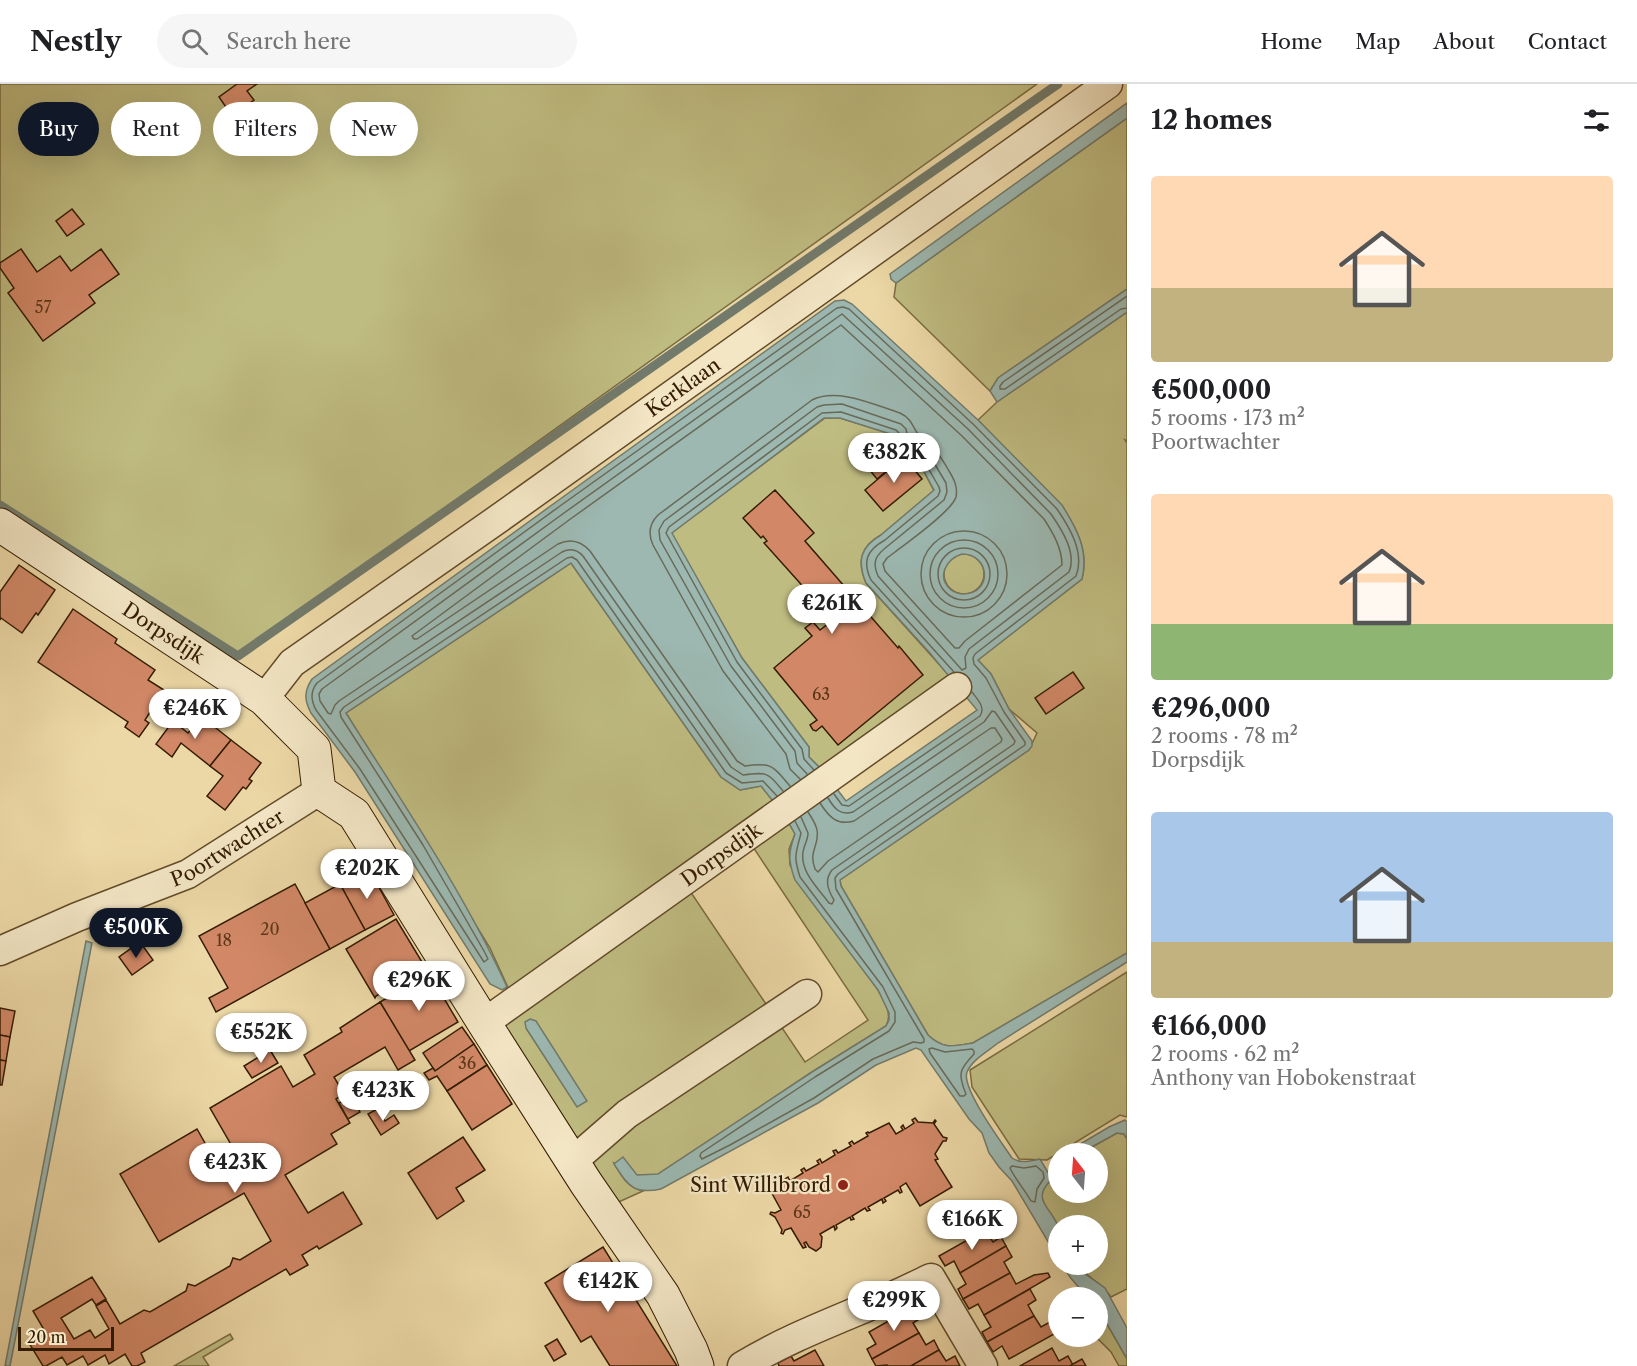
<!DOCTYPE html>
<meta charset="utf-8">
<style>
:root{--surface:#fff;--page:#f6f6f6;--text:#202124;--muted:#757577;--line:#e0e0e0;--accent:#111827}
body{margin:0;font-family:"Libre Caslon Text",serif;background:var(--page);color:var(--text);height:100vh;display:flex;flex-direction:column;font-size:22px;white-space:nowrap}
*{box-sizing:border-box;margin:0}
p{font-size:20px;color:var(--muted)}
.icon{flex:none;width:33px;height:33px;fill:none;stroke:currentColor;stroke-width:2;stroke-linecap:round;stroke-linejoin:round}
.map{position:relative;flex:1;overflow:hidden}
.panel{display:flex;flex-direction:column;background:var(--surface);width:510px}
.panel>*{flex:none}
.guide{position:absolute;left:18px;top:18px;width:570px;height:54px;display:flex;gap:12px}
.needle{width:39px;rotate:343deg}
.buttons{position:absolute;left:1048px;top:1059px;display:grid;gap:12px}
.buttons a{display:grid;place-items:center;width:60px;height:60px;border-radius:50%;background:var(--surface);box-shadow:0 6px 24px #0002;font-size:30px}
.scale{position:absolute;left:18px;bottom:15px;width:96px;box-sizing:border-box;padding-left:6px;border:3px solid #341c01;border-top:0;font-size:16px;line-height:21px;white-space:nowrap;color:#341c01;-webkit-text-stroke:4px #f3e6c5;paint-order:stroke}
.price{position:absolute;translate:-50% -51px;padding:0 14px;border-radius:21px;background:#fff;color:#222;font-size:20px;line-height:39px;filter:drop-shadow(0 2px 3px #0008)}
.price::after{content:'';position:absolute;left:50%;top:36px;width:18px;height:14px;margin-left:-9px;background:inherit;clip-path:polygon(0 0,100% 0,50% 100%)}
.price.active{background:var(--accent);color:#fff}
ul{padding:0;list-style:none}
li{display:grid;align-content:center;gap:12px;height:318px;padding:0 24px}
li span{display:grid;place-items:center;height:186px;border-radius:6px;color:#555}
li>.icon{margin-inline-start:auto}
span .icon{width:108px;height:108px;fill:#fffc;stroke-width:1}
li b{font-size:26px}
h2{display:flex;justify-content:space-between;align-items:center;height:72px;padding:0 24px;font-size:26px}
.tag{padding:0 21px;border-radius:27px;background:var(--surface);box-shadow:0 6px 24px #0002;font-size:21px;line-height:54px}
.tag.active{background:var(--accent);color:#fff}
header{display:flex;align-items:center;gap:36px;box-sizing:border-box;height:84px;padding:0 30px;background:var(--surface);border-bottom:2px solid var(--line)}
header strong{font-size:28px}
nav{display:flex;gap:33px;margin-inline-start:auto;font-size:21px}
.search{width:420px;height:54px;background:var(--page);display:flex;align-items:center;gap:15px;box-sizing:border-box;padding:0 21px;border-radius:33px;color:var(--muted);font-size:22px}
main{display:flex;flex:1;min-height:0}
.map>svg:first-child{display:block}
.green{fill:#bfbc81;stroke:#7a6c41;stroke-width:1.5;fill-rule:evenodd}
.water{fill:#9cb8b1;stroke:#727a6b;stroke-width:1.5;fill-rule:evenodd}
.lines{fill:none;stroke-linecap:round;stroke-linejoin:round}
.shore{stroke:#686a59;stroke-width:1.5}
.stream{stroke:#727a6b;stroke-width:9}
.building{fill:#d28867;stroke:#341c01;stroke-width:1.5}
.street-casing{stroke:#624b2a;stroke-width:31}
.secondary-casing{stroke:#341c01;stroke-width:35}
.street{stroke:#f3e6c5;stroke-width:28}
.secondary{stroke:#f3e6c5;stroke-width:33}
.poi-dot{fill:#8f2418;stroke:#f3e6c5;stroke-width:2}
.labels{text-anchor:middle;stroke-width:4.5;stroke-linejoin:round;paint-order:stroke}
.number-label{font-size:16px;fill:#5c371a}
.street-label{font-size:20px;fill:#341c01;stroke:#f3e6c5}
.poi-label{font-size:20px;fill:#341c01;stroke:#f3e6c5;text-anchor:end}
</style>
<header>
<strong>Nestly</strong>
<div class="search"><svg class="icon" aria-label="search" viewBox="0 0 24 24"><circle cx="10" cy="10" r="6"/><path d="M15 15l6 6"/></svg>Search here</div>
<nav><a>Home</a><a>Map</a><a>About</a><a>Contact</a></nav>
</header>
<main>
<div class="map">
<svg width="1127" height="1282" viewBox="0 0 1127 1282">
<rect width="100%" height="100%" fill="#ecd8a6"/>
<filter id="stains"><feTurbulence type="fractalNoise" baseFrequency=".00333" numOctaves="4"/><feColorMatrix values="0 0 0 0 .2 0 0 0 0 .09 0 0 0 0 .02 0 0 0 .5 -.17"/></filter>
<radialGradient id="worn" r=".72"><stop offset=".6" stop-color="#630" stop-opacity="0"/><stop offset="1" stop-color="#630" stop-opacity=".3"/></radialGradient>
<g class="green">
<path d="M0 0H1037L238 572 0 422Z"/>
<path d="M1127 34V205L998 294 990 307 894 213 896 199Z"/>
<path d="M1127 228V357L1125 356 1127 359V869L973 959C953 962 944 966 928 951L841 802 840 796 1029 666 1037 649 1009 625 991 590 978 576 1082 495C1089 467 1077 445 1062 422L978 336 997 318Z"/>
<path d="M825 334H840L894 351 895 362 920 380 934 407 881 451C860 463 857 478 866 499L955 598 824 688 809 673V663L742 574 671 449Z"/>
<circle cx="964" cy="490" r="20"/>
<path d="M571 479 721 693 740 706 761 702 777 721 511 910 490 864 346 629Z"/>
<path d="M786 734 795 750 789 765 790 781 878 906C884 917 893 930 886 942L812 988 658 1091H637L614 1079C621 1092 628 1104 643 1107L612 1121 504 943 508 935 690 807 805 978 868 936 751 760ZM526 944 586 1016V1017L577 1022Z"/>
<path d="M1127 888V1033L1120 1031 1047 1076 1019 1075 972 1003 970 986Z"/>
<path d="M1117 1049 1124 1050 1127 1055V1205L1111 1213C1102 1199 1088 1195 1079 1181L1098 1180V1142H1059V1145C1053 1135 1040 1119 1042 1107 1043 1102 1049 1099 1052 1095L1050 1088 1059 1083V1108H1098V1070L1081 1069Z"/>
<path d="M1103 1233 1127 1275V1282H1119L1111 1268 1096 1253 1098 1252V1236Z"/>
<path d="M230 1250 233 1255 203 1273 209 1282H174Z"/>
</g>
<g class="water">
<path d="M1127 19V34L896 199 891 195 890 190Z"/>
<path d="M1127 205V228L997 318 990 307 998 294Z"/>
<path d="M844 216 852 220 978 336 1062 421C1077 445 1089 467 1082 495L978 576 991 590 1009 625 1032 657V662L1029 666 840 796 841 802 928 951C944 966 953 962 973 959L1127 869V878L998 959C988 967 972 976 967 988 961 1004 1002 1059 1012 1074 1021 1080 1029 1077 1040 1075L1052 1095C1028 1118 1055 1124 1059 1146 1061 1155 1059 1166 1059 1176L1012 1097 999 1083 989 1069 982 1049 969 1035 921 966 916 964 876 981 818 1019 661 1105C633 1111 628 1101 614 1080L623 1073 637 1091 658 1090 812 988 886 942 889 936V929L878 906 795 796C788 776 788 769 795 750L786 734 761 702 740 706 721 693 571 479 346 629C402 718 463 807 507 903L502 906 490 900 355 688 311 629C304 616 304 607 312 595L556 418 835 217ZM824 334H840L894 351 895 362 920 380 934 406 881 451C860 463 857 477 866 499L929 568 977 626 846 717 824 688 809 673V663L742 574 672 449ZM962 470C990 470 993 509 964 510 960 510 955 509 951 506 936 493 946 475 962 470Z"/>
<path d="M86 857 92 859 10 1282H5Z"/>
<path d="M530 935 536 937 587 1017 577 1023 526 944 525 938Z"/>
<path d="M1125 1036 1127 1038V1055L1124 1050 1117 1049 1081 1069H1065L1109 1043Z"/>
<path d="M1062 1181H1079L1084 1189 1105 1204 1127 1244V1275L1098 1224V1214L1090 1213C1078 1204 1069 1193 1062 1181Z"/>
</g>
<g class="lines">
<g class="shore">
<path d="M1127 212 1003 298 1000 302V305H1005L1121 225 1127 224"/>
<circle cx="964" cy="490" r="43"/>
<circle cx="964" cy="490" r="34"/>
<circle cx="964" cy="490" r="26"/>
<path d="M814 686 804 675 802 665 737 578 666 449 669 443 822 329 841 328 896 346 899 349 901 359 924 377 939 403 940 407 938 412 885 456C867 466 862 477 871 496L954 588"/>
<path d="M790 702C773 682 772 678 745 682L737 677 590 467C581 457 571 454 558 460L417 555H414L412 552 569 436 841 241 962 352 1044 435C1053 449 1062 464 1062 481L965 557 959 564H955L885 487 883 480 887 474 895 468C908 458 952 427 956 413 958 403 954 395 949 387 941 373 936 365 923 355 912 347 915 336 900 329 875 321 837 303 812 316L658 431C649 440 648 450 653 461L723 587 786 670 790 685 800 695"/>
<path d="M783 707C767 688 768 688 743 691L731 683 583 472C577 465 570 464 562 468L339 617 335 621 331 630 328 629 320 617 319 610 322 605 564 429 842 230 968 345 1051 430C1062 446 1077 469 1069 488L969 565 965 573 966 584 962 586 878 492C871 477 877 470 889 461L944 416 947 408 946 399 930 372 908 355 906 345 901 340 842 320 824 321 817 323 664 437 659 446 660 456 731 582 795 667 797 679 807 690"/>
<path d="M834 710 842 721 849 722 980 632C986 623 977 615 972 608"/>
<path d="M777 712 763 697 742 699 726 689 577 476 572 473 567 474 344 623 340 628 341 633 423 761 484 867 488 875 484 878 360 685 316 626C311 616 310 608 317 599L560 422 837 224 843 223 849 225 973 340 1057 425C1070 444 1085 469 1076 492L975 570 973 574 974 580 986 594 1004 628 1025 658V661L838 790 835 794 836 805 924 955V958L921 959 913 958 873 975 814 1014 730 1061 702 1075 700 1072 701 1069 815 993 889 947 895 938V928L883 903 800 793C793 771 796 770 801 749L795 737"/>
<path d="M808 728C812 734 816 740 817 746 820 762 808 766 815 785L818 788 828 777 1001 658 1002 655 995 644H991L854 737C837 742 829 733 820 719"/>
<path d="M801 733 808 749C808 756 804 761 803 768 800 788 818 804 829 819L832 820 834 816C828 806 824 796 832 786L1014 660 1015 657 995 628 992 627 984 638 853 728C840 732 834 724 828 714"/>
<path d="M932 964 945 968 972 965 974 967V970C960 985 957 989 966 1010L964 1012H960L930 969 929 965Z"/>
<path d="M1012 1082 1024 1084 1036 1082 1043 1088 1044 1094 1037 1105 1035 1118 1031 1117C1025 1106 1015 1095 1010 1084Z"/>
</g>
<path class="stream" d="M0 421 238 572 1058 0"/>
</g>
<g class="building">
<path d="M237 0H257L247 7 254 16 232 32 219 13Z"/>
<path d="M72 125 84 140 67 152 56 137Z"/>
<path d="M21 165 37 188 60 172 71 187 101 165 119 190 89 211 95 219 43 257 8 209 14 204 0 184V179Z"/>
<path d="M873 355 894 381 877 395 856 369Z"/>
<path d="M904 373 922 395 883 427 865 406Z"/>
<path d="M775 406 814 449 805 457 898 564 899 562 923 591 838 661 822 642 816 647 813 646 810 641 817 636 774 584 812 552 805 544 813 538 820 546 833 536 764 459 767 457 763 452 761 454 743 434Z"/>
<path d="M19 481 55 506 38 531 36 529 22 549 1 534 0 536V508Z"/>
<path d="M73 525 117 555 115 559 155 586 148 596 164 606 145 636 149 639 139 653 125 643 128 638 38 578Z"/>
<path d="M1073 588 1084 604 1046 630 1035 614Z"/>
<path d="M201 632 231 656 210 682 181 659 172 673 156 660 173 637 188 649Z"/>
<path d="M231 656 261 679 249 695 252 697 246 705 243 703 225 726 207 712 223 692 210 682Z"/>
<path d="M369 785 394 831 365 846 340 800Z"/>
<path d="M295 800 330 865 216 928 209 914 228 904 199 852Z"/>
<path d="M340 800 365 846 330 865 305 819Z"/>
<path d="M396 835 425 883 376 912 375 914 346 865Z"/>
<path d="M140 858 153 876 132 891 119 873Z"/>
<path d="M429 889 458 938 409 967 380 918Z"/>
<path d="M380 918 415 976 398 986 385 963 334 993 344 1010 336 1015 350 1039 331 1050 337 1060 285 1091 308 1129 343 1108 362 1140 319 1165 317 1162 302 1171 308 1181 290 1191 286 1185 141 1269 145 1278 137 1282H132L125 1270 109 1280 105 1271 88 1281 83 1272 67 1281 62 1273 46 1282H43L29 1259 46 1249 33 1227 92 1193 106 1215 96 1221 92 1215 61 1234 74 1255 90 1246 95 1254 109 1245 96 1222 106 1216 120 1240 144 1226 150 1228 186 1207 188 1200 195 1202 230 1182 233 1174 240 1176 271 1157 244 1109 159 1158 120 1090 197 1045 218 1082 237 1071 210 1024 281 982 293 1003 315 990 304 971 342 948 340 944Z"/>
<path d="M0 924 15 927 10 953 0 951Z"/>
<path d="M462 943 474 960 435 987 423 969Z"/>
<path d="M0 951 10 953 6 977 0 976Z"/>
<path d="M474 960 487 981 447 1007 437 992 429 996 424 989 433 984 435 987Z"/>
<path d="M270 966 278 979 252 994 244 982Z"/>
<path d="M0 976 6 977 2 1001H0Z"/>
<path d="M487 981 512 1020 472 1046 447 1007Z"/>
<path d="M351 1012 360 1028 348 1035 339 1019Z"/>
<path d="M377 1025 385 1037 394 1031 399 1039 381 1051 368 1030Z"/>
<path d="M915 1034 918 1038 933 1039 935 1036 936 1037 934 1040 943 1053 947 1054 946 1057H943L935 1070 938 1075 935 1076 952 1103 920 1122 906 1099 900 1103 902 1108 900 1109 898 1106 884 1114 886 1117 883 1119 882 1115 868 1123 870 1126 867 1127 865 1124 852 1132 854 1135 851 1136 850 1133 836 1141 837 1144 835 1146 834 1142 820 1150 822 1153 821 1163 816 1167 809 1163 806 1158 804 1159 806 1163 803 1164 791 1144 785 1146 783 1150 781 1149 782 1146 775 1133 770 1130 771 1128 775 1129 781 1126 769 1104 772 1103 773 1106 787 1099 785 1095 788 1093 790 1097 803 1089 801 1086 804 1084 806 1087 819 1080 817 1077 820 1075 822 1079 835 1071 833 1067 836 1066 838 1069 851 1062 849 1059 852 1057 854 1060 868 1052 866 1049 868 1048 869 1049 889 1039 896 1050 903 1046 901 1043 903 1041 905 1045 914 1039 912 1036Z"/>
<path d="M463 1053 485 1086 456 1104 464 1117 437 1135 408 1089Z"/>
<path d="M985 1146 993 1158 1001 1153 1006 1162 960 1189 954 1177 945 1182 939 1172Z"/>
<path d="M1006 1162 1012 1173 1004 1178 1010 1189 963 1215 958 1205 966 1200 960 1189Z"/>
<path d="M603 1163 677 1282H610L591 1252 581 1258 545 1199Z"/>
<path d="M1010 1189 1016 1200 1034 1191 1048 1189 1050 1193 984 1231 978 1220 969 1225 963 1215Z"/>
<path d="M1030 1205 1036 1216 1028 1221 1034 1232 987 1258 982 1248 991 1243 984 1231Z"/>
<path d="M915 1222 921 1234 913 1239 919 1249 872 1275 867 1265 876 1260 869 1248Z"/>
<path d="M1034 1232 1041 1243 1050 1238 1056 1249 1009 1275 1002 1262 993 1268 987 1258Z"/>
<path d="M919 1249 926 1261 934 1256 939 1266 911 1282H888L887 1281 876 1282 872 1275Z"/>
<path d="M557 1255 566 1270 554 1277 545 1262Z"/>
<path d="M1052 1264 1059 1277 1068 1272 1073 1281 1070 1282H1020Z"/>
<path d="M815 1266 824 1282H779L778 1279 791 1272 794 1277Z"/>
<path d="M939 1266 946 1277 955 1272 960 1282H911Z"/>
<path d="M1082 1275 1086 1282H1070L1073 1280Z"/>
</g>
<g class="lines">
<defs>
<g id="street">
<path id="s1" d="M264 615 292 579 498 435 1108 0"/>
<path id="s2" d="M0 867 77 833 188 790 319 707"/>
<path id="s3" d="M484 939 957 603"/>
<path d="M573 1077 627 1030 807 910"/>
<path d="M742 1282C783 1257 827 1240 872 1221 892 1213 912 1203 931 1194L983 1282"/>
</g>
<g id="secondary">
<path id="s4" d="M0 441 264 615 314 665 319 707 354 730 484 939 586 1099 663 1211 691 1266 697 1282"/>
</g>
</defs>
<use href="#street" class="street-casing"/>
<use href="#secondary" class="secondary-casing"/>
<use href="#street" class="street"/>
<use href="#secondary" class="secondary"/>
</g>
<circle class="poi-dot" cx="843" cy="1101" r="6"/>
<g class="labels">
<g class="number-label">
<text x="43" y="229">57</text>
<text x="821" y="616">63</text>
<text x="270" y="851">20</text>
<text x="224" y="862">18</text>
<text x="467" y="985">36</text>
<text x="802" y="1134">65</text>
</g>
<g class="street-label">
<text dy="7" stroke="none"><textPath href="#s1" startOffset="524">Kerklaan</textPath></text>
<text dy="7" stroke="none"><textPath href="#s4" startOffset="196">Dorpsdijk</textPath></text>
<text dy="7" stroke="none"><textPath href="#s2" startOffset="250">Poortwachter</textPath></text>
<text dy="7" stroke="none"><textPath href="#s3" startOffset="291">Dorpsdijk</textPath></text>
</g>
<g class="poi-label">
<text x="831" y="1108">Sint Willibrord</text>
</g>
</g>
<rect width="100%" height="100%" filter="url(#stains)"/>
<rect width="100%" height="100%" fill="url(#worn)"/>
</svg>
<div class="buttons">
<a><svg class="needle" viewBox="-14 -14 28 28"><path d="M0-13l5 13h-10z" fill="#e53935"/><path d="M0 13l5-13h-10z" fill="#757577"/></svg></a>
<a>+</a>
<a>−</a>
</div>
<div class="scale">20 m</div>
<b class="price" style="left:894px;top:400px">€382K</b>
<b class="price" style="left:832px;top:551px">€261K</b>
<b class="price" style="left:195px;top:656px">€246K</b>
<b class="price" style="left:367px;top:816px">€202K</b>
<b class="price active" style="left:136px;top:875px">€500K</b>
<b class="price" style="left:419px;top:928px">€296K</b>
<b class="price" style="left:261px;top:980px">€552K</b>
<b class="price" style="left:383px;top:1038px">€423K</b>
<b class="price" style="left:235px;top:1110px">€423K</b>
<b class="price" style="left:972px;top:1167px">€166K</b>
<b class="price" style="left:608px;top:1229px">€142K</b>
<b class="price" style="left:894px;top:1248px">€299K</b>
<div class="guide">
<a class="tag active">Buy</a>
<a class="tag">Rent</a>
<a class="tag">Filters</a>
<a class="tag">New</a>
</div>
</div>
<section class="panel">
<h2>12 homes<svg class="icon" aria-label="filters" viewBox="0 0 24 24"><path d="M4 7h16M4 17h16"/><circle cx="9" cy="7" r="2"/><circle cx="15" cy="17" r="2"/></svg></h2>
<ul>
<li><span style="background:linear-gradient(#ffd9b3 60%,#c2b280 0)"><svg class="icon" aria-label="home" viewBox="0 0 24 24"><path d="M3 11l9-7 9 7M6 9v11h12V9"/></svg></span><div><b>€500,000</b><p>5 rooms · 173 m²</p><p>Poortwachter</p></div></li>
<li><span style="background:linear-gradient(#ffd9b3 70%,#8fb573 0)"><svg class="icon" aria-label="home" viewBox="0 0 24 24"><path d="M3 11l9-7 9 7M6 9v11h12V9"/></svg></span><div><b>€296,000</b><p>2 rooms · 78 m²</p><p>Dorpsdijk</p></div></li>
<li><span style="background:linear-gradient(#a9c7e8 70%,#c2b280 0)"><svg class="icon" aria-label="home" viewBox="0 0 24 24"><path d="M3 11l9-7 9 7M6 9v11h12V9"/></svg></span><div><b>€166,000</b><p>2 rooms · 62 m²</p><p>Anthony van Hobokenstraat</p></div></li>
</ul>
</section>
</main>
